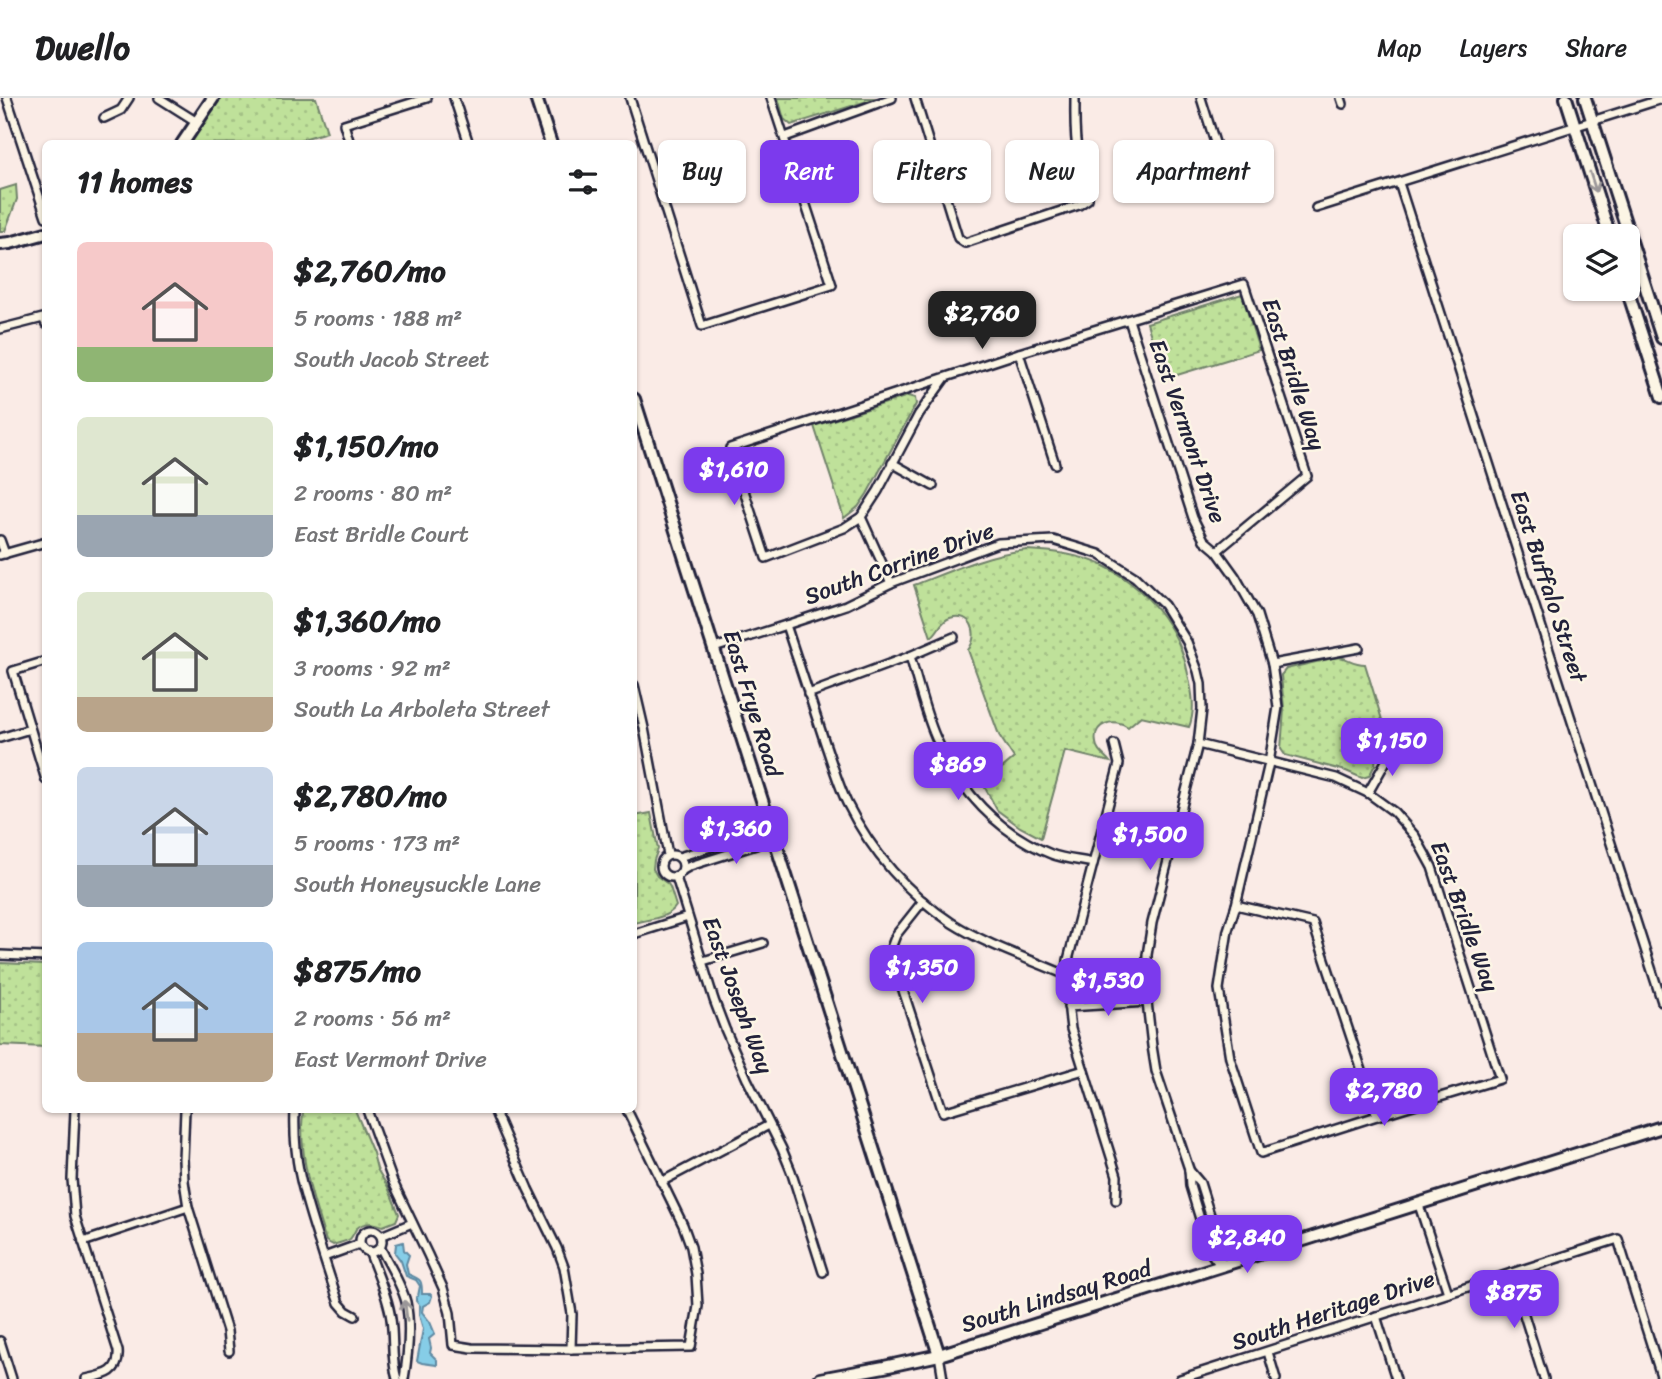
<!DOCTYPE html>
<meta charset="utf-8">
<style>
:root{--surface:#fff;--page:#f6f6f6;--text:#202124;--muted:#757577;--line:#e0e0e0;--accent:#7c3aed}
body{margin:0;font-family:Sriracha,sans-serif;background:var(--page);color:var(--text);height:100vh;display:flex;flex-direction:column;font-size:26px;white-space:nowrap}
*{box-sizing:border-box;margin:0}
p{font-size:23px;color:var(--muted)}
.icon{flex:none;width:38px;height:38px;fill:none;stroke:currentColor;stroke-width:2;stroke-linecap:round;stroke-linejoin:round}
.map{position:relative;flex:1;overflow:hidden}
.details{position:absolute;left:42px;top:42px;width:595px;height:973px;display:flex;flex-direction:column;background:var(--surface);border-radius:10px;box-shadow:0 2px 5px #0004}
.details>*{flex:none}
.hud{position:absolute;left:658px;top:42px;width:665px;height:63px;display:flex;gap:14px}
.buttons{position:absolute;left:1563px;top:126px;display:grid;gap:14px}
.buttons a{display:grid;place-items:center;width:77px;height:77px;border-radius:10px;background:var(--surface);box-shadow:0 2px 5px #0004;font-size:35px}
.price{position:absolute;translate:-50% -60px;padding:0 16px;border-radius:14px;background:var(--accent);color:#fff;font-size:23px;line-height:46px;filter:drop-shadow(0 2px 4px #0008)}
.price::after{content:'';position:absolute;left:50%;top:42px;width:21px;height:16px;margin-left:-10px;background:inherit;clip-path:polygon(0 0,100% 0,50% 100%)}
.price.current{background:#222;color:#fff}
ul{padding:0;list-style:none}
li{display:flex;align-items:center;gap:21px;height:175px;padding:0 35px}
li span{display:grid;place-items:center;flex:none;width:196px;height:140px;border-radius:10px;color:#555}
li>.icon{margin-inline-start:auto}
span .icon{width:84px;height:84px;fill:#fffc;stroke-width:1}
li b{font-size:30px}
h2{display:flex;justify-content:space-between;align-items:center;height:84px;padding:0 35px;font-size:30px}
.tag{padding:0 24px;border-radius:10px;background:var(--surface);box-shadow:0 2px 5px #0004;font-size:24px;line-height:63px}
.tag.current{background:var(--accent);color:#fff}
header{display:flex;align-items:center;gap:42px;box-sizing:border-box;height:98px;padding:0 35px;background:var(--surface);border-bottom:2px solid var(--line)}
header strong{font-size:33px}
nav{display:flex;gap:38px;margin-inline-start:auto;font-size:24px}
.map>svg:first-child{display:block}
.park{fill:url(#park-dots);stroke:#70826a;stroke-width:2}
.water{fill:#86cde7;stroke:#5e89a2;stroke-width:2}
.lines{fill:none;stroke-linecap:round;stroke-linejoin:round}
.street-casing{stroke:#22223b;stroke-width:12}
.secondary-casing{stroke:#22223b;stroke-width:16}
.street{stroke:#fcf5e5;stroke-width:7}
.secondary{stroke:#fcf5e5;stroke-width:10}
.oneway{stroke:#9a9698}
.labels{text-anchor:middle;stroke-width:5;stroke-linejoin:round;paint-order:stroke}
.street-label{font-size:23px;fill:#22223b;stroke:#fcf5e5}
</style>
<header>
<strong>Dwello</strong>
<nav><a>Map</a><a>Layers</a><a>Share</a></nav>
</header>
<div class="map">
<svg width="1662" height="1281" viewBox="0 0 1662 1281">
<defs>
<pattern id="park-dots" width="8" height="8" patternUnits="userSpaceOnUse" patternTransform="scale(1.75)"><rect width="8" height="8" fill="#bfe19a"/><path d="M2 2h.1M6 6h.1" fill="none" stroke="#a4c186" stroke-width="1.8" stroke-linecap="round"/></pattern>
</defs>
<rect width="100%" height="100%" fill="#faebe6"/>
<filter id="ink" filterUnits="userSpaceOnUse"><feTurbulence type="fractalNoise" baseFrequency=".0143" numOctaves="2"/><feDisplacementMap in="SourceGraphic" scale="14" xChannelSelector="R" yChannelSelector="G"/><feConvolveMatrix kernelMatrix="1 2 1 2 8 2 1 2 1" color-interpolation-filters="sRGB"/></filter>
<g filter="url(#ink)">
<g class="park">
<path d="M213 0H316L327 34 289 45 182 46Z"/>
<path d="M778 0H877L791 27 784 21Z"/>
<path d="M16 87 17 101 5 133H0V92Z"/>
<path d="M1242 196 1259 252 1164 281 1147 225Z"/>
<path d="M908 298 915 300 916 306 867 396 858 409 844 420 814 328Z"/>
<path d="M1027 452C1051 453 1077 456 1100 466 1144 487 1179 528 1188 576 1192 593 1196 612 1189 629L1141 618 1128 629C1115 619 1092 625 1096 645 1097 654 1105 657 1110 664L1065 653 1041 740 1020 729 997 712 983 686 1014 660 999 637 968 552C980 537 972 513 950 520 940 523 939 534 931 539L914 487C951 473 987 456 1027 452Z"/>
<path d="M1337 559C1347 559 1352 566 1365 566L1386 635C1364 647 1378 651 1375 667 1374 668 1370 677 1369 678L1362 680 1346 673 1285 657 1281 651 1284 611 1281 577 1286 571Z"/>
<path d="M651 715 658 751 654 762 653 771 657 778 668 786 670 789 676 808C668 821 648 821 634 825V718Z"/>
<path d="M0 865 45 867 46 924 44 934 45 949 0 947Z"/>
<path d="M303 1012H355L373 1055 377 1071 388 1089 399 1116 396 1123 383 1128C373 1124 364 1123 356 1131 355 1133 352 1139 350 1141 345 1144 338 1145 333 1147L326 1143C312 1100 298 1057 303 1012Z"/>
</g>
<path class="water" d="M403 1144 404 1152 409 1157 406 1166 408 1176C421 1182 422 1181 422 1196H430L432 1198 430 1204 423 1208 422 1214 430 1224 435 1236 429 1241 431 1250 430 1255 437 1262V1267L422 1265 417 1263 423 1231 419 1217 420 1208 416 1203V1199L418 1198 420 1188 416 1182 406 1178 401 1163 395 1155 396 1146Z"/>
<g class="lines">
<defs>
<g id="street">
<path d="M7 0 46 119"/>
<path d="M159 0 197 24"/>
<path d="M454 0 469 46"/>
<path d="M630 0 702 228 832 187 771 0"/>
<path d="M915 0 958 140 965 145 1079 107 1088 101C1089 85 1082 72 1078 57 1074 38 1075 19 1075 0"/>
<path d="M1201 0 1217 51"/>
<path d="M1341 0 1343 6"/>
<path d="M104 20 121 12 129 0"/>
<path d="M785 39 892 0"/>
<path d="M350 46 344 26 427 0"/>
<path d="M1399 85 1662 904"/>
<path d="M1316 110 1662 1"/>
<path d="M1129 222 1193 420 1204 442 1217 453 1235 478 1257 517 1272 566 1278 609 1269 665 1236 807 1228 832 1219 891 1230 960 1261 1055 1377 1018 1500 981 1432 769 1415 738 1394 714 1368 695 1336 680 1198 646"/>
<path d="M0 231 43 220 46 226"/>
<path d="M1019 255 1055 366"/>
<path d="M945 280 919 316 878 393 861 419 844 430 766 460 730 350 1019 255 1244 186 1307 378 1217 453"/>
<path d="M892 365 933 388"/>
<path d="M861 419 891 485"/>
<path d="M0 442 5 456"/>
<path d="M0 457 46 444"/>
<path d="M786 527C799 567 812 606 825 645 832 665 838 686 847 705 871 753 907 795 952 825 985 846 1024 859 1059 874L1067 876"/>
<path d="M714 550 786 527 846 507 891 485 998 445 1053 442 1099 456 1135 479 1164 507 1187 544 1198 573 1201 586 1202 611 1198 646 1152 825 1147 857V904L1152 948 1156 973 1189 1071 1190 1088 1210 1154 1221 1168"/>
<path d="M910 558C918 585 925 615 936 640 959 692 998 735 1051 756 1064 761 1080 762 1093 765"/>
<path d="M46 563 13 573 46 682"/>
<path d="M1272 566 1359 550"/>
<path d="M634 587 644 630 668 757"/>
<path d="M808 596 910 558 954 539"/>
<path d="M0 640 30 631"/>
<path d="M1114 646 1119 666 1068 862C1066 886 1068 908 1071 931L1117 1078 1116 1102"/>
<path d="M1368 695 1393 651"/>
<circle cx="672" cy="768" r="11"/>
<path d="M679 759 755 735H771"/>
<path d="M683 772 690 768 756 747 772 735"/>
<path d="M676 779 714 902 725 931 747 981 782 1051 791 1073 823 1174"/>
<path d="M923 803 896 837 891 850 896 871 943 1014 1084 972"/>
<path d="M1236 807 1313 825 1377 1018"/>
<path d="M634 836 688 819"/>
<path d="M0 857 46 859"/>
<path d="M703 863 763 845"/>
<path d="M1068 909 1147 904"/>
<path d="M75 1012 72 1081 75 1118 118 1253C120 1275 104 1277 86 1281"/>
<path d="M185 1012 183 1061 184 1083 188 1109 227 1233 229 1253"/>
<path d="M295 1012C293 1061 302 1091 317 1138 324 1160 331 1183 339 1205L346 1213 355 1218"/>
<path d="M367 1012 393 1084 428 1157 443 1190 450 1215 453 1247 472 1250 571 1251 691 1249 698 1208 696 1176 691 1149 683 1127 627 1012"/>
<path d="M494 1012 528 1091 557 1150 564 1169 572 1216 571 1251"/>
<path d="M1189 1072 1200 1085 1220 1149 1221 1168"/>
<path d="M661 1084 769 1027"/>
<path d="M1419 1107 1448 1195"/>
<circle cx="371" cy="1143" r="11"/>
<path d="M381 1138 412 1125"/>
<path d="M83 1144 188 1109"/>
<path d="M380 1149C389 1167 401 1185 406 1204 411 1228 408 1257 404 1281"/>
<path d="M369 1153C377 1176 388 1198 391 1221 394 1241 391 1262 397 1281"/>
<path d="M324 1159 360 1146"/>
<path d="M1511 1175 1544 1281"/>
<path d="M1376 1218 1396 1281"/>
<path d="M0 1243 12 1281"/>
<path d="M1268 1254 1276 1281"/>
<path d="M939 1257 943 1281"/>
<path d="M1180 1281 1618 1141 1662 1281"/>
</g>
<g id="secondary">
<path d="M536 0 551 46"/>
<path d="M1566 0 1610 138"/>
<path d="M1585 0 1662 240"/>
<path d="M182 46 213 0"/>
<path d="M0 146 10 145 46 135"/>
<path d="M1627 191 1662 299"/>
<path d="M634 301 939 1257"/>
<path d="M820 1281 884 1269 939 1257 1662 1029"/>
</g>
</defs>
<use href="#street" class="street-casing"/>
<use href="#secondary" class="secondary-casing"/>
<use href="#street" class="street"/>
<use href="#secondary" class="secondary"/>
</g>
<defs><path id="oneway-shaft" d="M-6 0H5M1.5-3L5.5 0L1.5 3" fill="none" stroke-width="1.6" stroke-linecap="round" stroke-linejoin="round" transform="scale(1.75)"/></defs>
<g class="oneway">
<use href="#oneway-shaft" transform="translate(1593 84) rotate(72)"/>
<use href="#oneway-shaft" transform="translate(406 1213) rotate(-97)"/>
</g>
</g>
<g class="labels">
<g class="street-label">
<text transform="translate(1294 276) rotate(72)" y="8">East Bridle Way</text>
<text transform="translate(1188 333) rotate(71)" y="8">East Vermont Drive</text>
<text transform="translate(899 465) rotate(-20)" y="8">South Corrine Drive</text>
<text transform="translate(1549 488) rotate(72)" y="8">East Buffalo Street</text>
<text transform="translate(753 605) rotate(73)" y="8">East Frye Road</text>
<text transform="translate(1465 818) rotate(70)" y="8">East Bridle Way</text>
<text transform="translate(738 897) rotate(70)" y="8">East Joseph Way</text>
<text transform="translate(1056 1198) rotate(-17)" y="8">South Lindsay Road</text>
<text transform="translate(1333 1212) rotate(-18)" y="8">South Heritage Drive</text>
</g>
</g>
</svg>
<div class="buttons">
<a><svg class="icon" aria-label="layers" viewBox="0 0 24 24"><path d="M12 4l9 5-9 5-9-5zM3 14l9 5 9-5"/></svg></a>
</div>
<b class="price current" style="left:982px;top:253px">$2,760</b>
<b class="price" style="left:734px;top:409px">$1,610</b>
<b class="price" style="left:1392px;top:680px">$1,150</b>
<b class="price" style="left:958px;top:704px">$869</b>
<b class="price" style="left:736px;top:768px">$1,360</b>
<b class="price" style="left:1150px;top:774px">$1,500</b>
<b class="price" style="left:922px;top:907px">$1,350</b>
<b class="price" style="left:1108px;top:920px">$1,530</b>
<b class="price" style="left:1384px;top:1030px">$2,780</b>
<b class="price" style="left:1247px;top:1177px">$2,840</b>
<b class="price" style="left:1514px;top:1232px">$875</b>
<div class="hud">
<a class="tag">Buy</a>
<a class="tag current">Rent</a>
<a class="tag">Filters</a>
<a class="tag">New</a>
<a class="tag">Apartment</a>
</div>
<section class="details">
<h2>11 homes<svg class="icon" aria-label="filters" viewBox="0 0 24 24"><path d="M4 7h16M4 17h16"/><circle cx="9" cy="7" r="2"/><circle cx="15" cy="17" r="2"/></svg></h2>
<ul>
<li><span style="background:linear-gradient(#f6c9c9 75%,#8fb573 0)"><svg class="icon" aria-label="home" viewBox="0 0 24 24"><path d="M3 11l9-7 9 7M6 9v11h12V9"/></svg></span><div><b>$2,760/mo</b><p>5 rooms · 188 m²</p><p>South Jacob Street</p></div></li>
<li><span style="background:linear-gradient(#dfe7d0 70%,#9aa5b1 0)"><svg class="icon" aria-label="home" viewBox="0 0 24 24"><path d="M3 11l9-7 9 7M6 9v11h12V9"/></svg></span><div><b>$1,150/mo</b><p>2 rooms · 80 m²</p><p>East Bridle Court</p></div></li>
<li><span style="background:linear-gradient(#dfe7d0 75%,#b9a48a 0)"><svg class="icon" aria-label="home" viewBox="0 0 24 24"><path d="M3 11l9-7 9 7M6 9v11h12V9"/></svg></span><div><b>$1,360/mo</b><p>3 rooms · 92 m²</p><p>South La Arboleta Street</p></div></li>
<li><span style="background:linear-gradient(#c9d6e8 70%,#9aa5b1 0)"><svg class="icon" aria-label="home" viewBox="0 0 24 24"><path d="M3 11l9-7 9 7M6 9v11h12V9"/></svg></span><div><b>$2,780/mo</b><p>5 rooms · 173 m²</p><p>South Honeysuckle Lane</p></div></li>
<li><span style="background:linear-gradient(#a9c7e8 65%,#b9a48a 0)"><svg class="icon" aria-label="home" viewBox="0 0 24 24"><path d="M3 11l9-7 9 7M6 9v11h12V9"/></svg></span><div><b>$875/mo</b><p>2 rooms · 56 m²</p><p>East Vermont Drive</p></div></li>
</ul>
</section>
</div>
